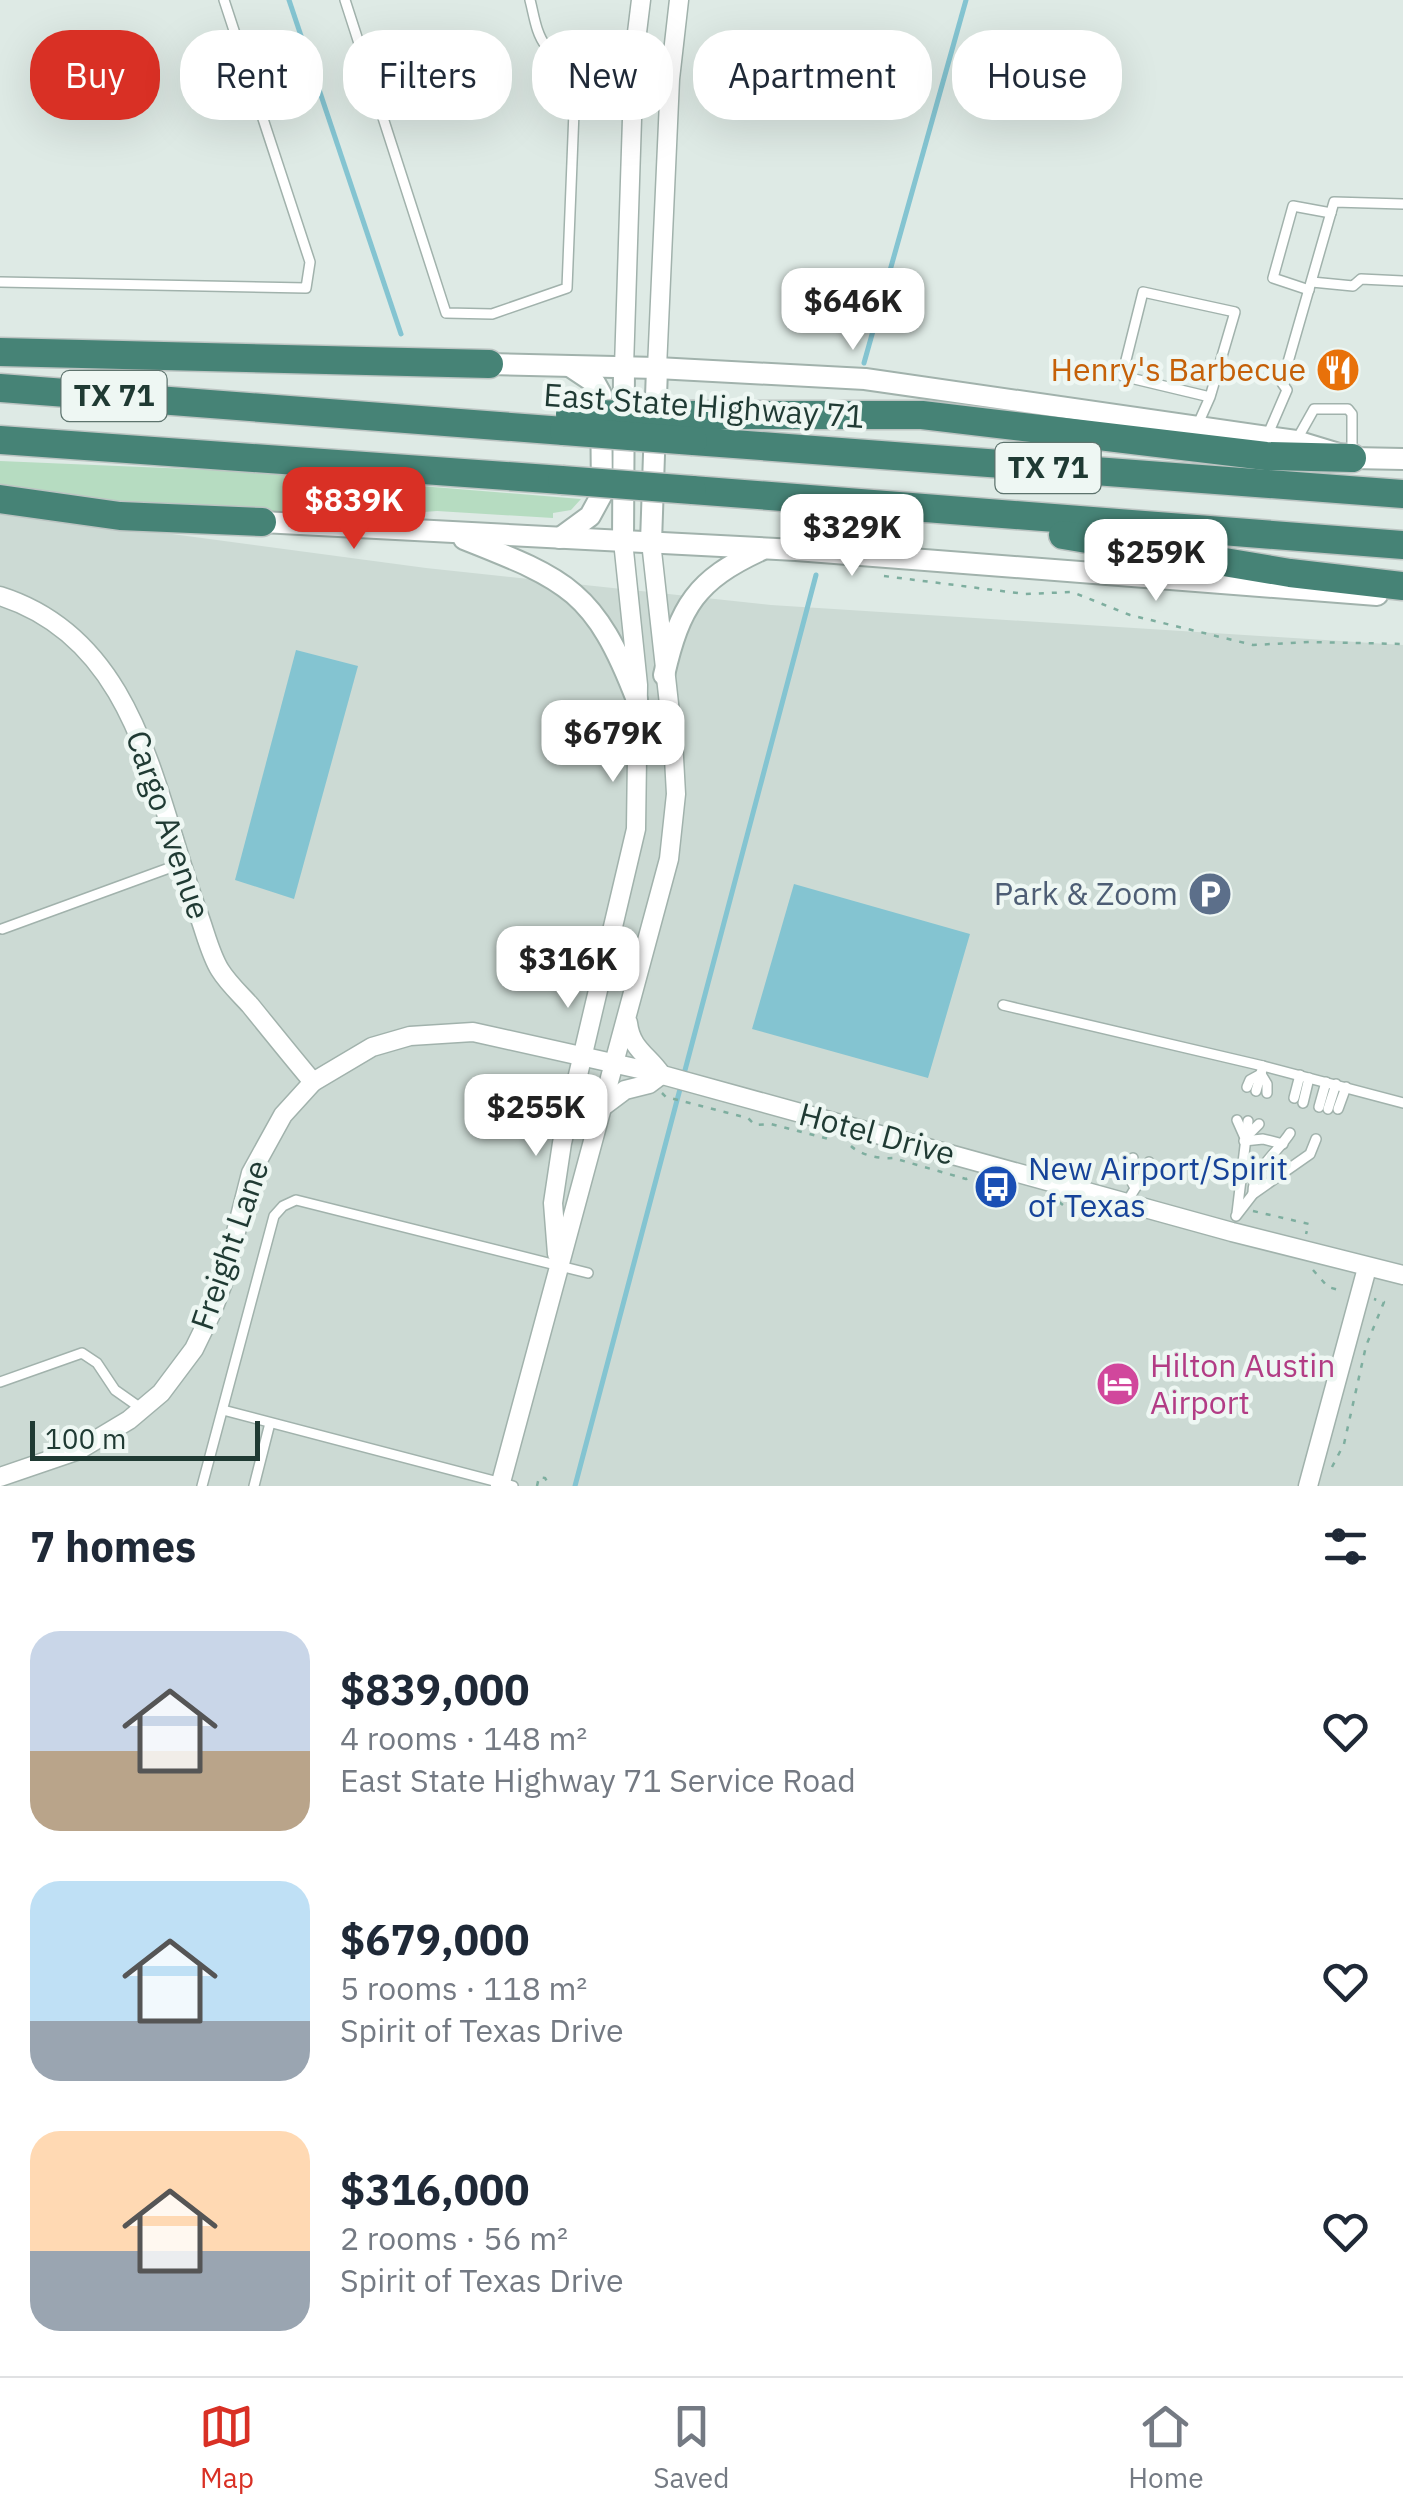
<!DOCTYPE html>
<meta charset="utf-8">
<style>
:root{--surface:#fff;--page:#f6f6f7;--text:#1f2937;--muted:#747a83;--line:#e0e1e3;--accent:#d93025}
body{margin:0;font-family:"IBM Plex Sans",sans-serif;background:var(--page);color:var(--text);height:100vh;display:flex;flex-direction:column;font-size:38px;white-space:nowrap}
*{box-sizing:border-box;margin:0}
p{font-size:32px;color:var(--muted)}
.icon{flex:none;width:55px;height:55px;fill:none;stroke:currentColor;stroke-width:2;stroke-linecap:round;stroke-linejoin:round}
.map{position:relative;height:1486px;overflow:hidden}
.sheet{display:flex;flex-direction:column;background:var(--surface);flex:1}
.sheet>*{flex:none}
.hud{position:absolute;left:30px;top:30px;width:1345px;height:90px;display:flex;gap:20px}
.scale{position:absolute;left:30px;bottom:25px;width:230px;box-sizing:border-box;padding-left:10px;border:5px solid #1f3a33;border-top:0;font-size:28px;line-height:35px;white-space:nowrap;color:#1f3a33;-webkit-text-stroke:8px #eef7f3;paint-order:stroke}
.price{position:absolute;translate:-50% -85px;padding:0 22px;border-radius:20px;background:#fff;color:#222;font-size:32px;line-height:65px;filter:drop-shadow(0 2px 5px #0008)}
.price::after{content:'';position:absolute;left:50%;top:60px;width:30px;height:22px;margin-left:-15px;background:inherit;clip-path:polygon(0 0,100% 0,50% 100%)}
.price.current{background:var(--accent);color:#fff}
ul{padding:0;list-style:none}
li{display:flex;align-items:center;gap:30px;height:250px;padding:0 30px}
li span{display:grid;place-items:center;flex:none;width:280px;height:200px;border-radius:30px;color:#555}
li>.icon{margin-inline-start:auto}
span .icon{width:120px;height:120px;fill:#fffc;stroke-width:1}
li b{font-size:42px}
h2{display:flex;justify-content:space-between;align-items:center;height:120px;padding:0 30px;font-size:42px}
.tag{padding:0 35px;border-radius:40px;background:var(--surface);box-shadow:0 10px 40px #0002;font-size:35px;line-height:90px}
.tag.current{background:var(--accent);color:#fff}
.tabs{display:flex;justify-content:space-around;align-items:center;height:140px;border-top:2px solid var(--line);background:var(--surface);font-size:28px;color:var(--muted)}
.tabs a{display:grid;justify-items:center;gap:5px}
.tabs .current{color:var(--accent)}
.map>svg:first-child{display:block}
.built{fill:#ccdad4}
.green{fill:#b6dcc1}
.water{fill:#84c4d1}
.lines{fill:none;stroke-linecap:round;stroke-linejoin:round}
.stream{stroke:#84c4d1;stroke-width:5}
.service-casing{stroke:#a1b2ac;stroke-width:12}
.minor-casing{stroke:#a1b2ac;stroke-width:21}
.tertiary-casing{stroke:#a1b2ac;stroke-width:24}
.trunk-casing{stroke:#bcc4c2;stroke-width:31}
.path{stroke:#7eae9f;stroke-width:2.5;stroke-dasharray:5 8;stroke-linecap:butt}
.service{stroke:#fff;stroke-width:9}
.minor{stroke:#fff;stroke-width:18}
.tertiary{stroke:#fff;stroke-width:20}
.trunk{stroke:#468376;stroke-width:28}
.trunk-bridge-casing{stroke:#bcc4c2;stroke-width:31;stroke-linecap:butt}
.trunk-bridge{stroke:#468376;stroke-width:28}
.labels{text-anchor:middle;stroke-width:9;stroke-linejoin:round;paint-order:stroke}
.shield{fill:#eef7f3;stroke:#5d736d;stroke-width:2.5}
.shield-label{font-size:30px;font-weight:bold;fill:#1f3a33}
.food-label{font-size:32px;fill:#c56008;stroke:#eef7f3;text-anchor:end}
.street-label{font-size:32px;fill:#1f3a33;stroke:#eef7f3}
.service-label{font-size:32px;fill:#4e5e75;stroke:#eef7f3;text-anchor:end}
.transit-label{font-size:32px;fill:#164399;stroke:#eef7f3;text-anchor:start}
.hotel-label{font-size:32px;fill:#b23c85;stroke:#eef7f3;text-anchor:start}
</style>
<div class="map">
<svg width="1403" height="1486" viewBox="0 0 1403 1486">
<rect width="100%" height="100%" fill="#deeae5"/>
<path class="built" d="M0 511 426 568 771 605 1403 645V1486H0Z"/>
<path class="green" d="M0 461 236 471 581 499 571 510 553 513V518L437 511 371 516 145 509 0 492Z"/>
<g class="water">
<path d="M296 650 358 666 294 899 235 880Z"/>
<path d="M794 884 970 934 928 1078 752 1029Z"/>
</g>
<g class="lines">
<g class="stream">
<path d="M289 0 401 334"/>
<path d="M864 363 966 0"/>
<path d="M575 1486 816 575"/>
</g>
<defs>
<g id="service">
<path d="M345 0 446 313 492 314 567 288 576 61"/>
<path d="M530 0C534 15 536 34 546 46 572 79 635 54 668 78"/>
<path d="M0 282 306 288 310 262 224 0"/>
<path d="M1312 282 1353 286 1361 279 1403 281"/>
<path d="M1309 290 1273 278 1293 206 1331 213"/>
<path d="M1198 424 1210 397 1235 312 1143 292 1122 376 1210 397"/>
<path d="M1268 434 1287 390 1282 383 1334 202 1403 204"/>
<path d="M1296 441 1314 409H1348L1352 414V455"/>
<path d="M2 929 180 864"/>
<path d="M1003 1005 1263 1066 1403 1103"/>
<path d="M1261 1074 1267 1084V1093"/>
<path d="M1247 1087 1250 1080 1261 1074"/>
<path d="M1256 1091 1263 1066"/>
<path d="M1294 1098 1300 1075"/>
<path d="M1303 1103 1309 1078"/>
<path d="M1319 1107 1326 1082"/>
<path d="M1328 1109 1336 1084"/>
<path d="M1338 1109 1346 1087"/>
<path d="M1237 1120 1245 1138 1259 1124"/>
<path d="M1244 1141 1263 1139 1283 1144"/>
<path d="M1133 1158 1128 1175 1134 1186"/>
<path d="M1253 1194C1252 1170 1278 1152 1290 1133"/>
<path d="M1127 1203C1134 1187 1144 1179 1149 1162"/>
<path d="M1237 1213 1248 1121"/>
<path d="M1236 1216 1253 1194 1310 1154 1316 1139"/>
<path d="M0 1382 82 1353 97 1363 115 1390 142 1409"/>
<path d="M223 1410 513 1486"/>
<path d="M202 1486 274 1216 283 1206 296 1200 588 1273"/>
<path d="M254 1486 270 1423"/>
</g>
<g id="minor">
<path d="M624 367 634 57 641 0"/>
<path d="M657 368 670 79 679 0"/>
<path d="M0 596C139 640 154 794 198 913 205 931 210 954 220 970 228 983 240 994 250 1005 271 1031 292 1057 313 1082"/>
<path d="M628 1023C631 1049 648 1055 661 1074"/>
<path d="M605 1105 625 1090 649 1084 661 1075"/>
<path d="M557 1254 553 1203 562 1143 636 829 638 685 623 541"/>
<path d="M0 1477 79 1450 129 1420 161 1393 194 1349 212 1312 223 1283 251 1173 283 1115 313 1082 372 1047 410 1036 473 1032 648 1071 1232 1232 1403 1275"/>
<path d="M500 1486 669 859 676 794 673 740 651 542"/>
<path d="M1308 1486 1367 1268"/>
</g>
<g id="tertiary">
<path d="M489 364 657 368 865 379 1296 441 1352 458 1403 459"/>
<path d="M262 522 796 550 1377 595"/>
<path d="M560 538 590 516 602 494 601 394 595 383 571 367"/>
<path d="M464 539C568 580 595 591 637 700"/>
<path d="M623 541 624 367"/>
<path d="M651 542 657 368"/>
<path d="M664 675C680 606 696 580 761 550"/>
</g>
<g id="trunk">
<path d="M0 352 489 364"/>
<path d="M0 388 564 431"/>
<path d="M694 415H922L1266 456 1352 458"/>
<path d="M0 440 562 480"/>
<path d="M693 441 1403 494"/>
<path d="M692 490 1403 545"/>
<path d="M0 499 120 516 262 522"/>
<path d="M1063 535 1290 573 1403 586"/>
</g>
</defs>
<use href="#service" class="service-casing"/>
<use href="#minor" class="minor-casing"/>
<use href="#tertiary" class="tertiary-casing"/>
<use href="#trunk" class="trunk-casing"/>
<g class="path">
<path d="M884 576 1025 594 1072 592 1130 615 1253 645 1310 642 1403 644"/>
<path d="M662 1093 666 1097 748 1118 755 1125 771 1124 829 1139"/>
<path d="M851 1146C860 1155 880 1159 893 1158L966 1179 971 1177"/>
<path d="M1059 1202 1076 1215 1096 1213"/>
<path d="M1253 1211 1309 1224 1306 1234"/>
<path d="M1313 1270 1328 1287 1342 1291"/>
<path d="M1332 1467 1344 1444 1366 1346 1384 1302 1374 1299"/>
<path d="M537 1486 539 1477 545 1478 550 1486"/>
</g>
<use href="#service" class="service"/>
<use href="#minor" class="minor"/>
<use href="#tertiary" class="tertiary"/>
<use href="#trunk" class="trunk"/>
<defs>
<g id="trunk-bridge">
<path d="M570 414 694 415"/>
<path d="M564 431 693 441"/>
<path d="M562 480 692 490"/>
</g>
</defs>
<use href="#trunk-bridge" class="trunk-bridge-casing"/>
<use href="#trunk-bridge" class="trunk-bridge"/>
</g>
<defs>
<symbol id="restaurant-disc" viewBox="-11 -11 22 22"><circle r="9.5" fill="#e8710a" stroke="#eef7f3"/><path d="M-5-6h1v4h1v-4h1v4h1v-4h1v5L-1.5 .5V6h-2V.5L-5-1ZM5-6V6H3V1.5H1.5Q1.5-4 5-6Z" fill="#fff"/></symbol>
<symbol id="parking-disc" viewBox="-11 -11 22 22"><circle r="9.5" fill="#5c6f8a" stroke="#eef7f3"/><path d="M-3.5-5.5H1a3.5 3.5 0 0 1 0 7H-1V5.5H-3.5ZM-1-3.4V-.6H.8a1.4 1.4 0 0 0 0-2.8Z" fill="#fff"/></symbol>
<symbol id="bus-disc" viewBox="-11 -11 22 22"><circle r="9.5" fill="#1a4fb4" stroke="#eef7f3"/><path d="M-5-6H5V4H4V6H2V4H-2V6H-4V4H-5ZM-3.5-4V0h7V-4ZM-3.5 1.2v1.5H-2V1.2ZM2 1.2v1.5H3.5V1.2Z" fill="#fff"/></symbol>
<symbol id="hotel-disc" viewBox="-11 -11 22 22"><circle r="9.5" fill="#d1479c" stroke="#eef7f3"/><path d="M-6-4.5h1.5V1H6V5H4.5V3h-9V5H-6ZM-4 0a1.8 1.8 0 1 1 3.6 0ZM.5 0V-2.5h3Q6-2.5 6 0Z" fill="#fff"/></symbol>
</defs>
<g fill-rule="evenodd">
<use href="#restaurant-disc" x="1313" y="345" width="50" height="50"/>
<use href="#parking-disc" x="1185" y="869" width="50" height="50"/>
<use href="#bus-disc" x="971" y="1162" width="50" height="50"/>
<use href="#hotel-disc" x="1093" y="1359" width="50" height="50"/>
</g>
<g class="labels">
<g class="shield">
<rect x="61.5" y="371" width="105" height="50" rx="8"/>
<rect x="995.5" y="443" width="105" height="50" rx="8"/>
</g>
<g class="shield-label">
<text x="114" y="406">TX 71</text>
<text x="1048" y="478">TX 71</text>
</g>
<g class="food-label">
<text x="1306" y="381">Henry's Barbecue</text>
</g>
<g class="street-label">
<text transform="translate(704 406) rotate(4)" y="11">East State Highway 71</text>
<text transform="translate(168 825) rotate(71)" y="11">Cargo Avenue</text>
<text transform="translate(877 1134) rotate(15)" y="11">Hotel Drive</text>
<text transform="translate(230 1245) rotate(-71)" y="11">Freight Lane</text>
</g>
<g class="service-label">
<text x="1178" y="905">Park &amp; Zoom</text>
</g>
<g class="transit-label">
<text x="1028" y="1180">New Airport/Spirit<tspan x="1028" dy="37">of Texas</tspan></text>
</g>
<g class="hotel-label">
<text x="1150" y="1377">Hilton Austin<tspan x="1150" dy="37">Airport</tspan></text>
</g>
</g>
</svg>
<div class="scale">100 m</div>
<b class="price" style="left:853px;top:353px">$646K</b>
<b class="price current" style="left:354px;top:552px">$839K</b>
<b class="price" style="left:852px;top:579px">$329K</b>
<b class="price" style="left:1156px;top:604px">$259K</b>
<b class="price" style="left:613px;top:785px">$679K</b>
<b class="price" style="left:568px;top:1011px">$316K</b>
<b class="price" style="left:536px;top:1159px">$255K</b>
<div class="hud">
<a class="tag current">Buy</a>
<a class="tag">Rent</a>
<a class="tag">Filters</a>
<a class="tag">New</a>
<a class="tag">Apartment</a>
<a class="tag">House</a>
</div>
</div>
<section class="sheet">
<h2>7 homes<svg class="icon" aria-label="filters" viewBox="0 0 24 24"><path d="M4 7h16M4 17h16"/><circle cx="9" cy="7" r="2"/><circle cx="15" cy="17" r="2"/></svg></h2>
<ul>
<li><span style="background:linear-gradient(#c9d6e8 60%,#b9a48a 0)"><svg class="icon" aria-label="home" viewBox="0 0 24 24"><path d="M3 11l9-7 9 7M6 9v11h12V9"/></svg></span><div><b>$839,000</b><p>4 rooms · 148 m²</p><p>East State Highway 71 Service Road</p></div><svg class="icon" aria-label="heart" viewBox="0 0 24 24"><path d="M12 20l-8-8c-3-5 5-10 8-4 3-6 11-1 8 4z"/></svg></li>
<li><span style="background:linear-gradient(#bfe0f5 70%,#9aa5b1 0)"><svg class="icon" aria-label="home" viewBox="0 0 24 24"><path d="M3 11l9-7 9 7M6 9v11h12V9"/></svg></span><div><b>$679,000</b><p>5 rooms · 118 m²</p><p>Spirit of Texas Drive</p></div><svg class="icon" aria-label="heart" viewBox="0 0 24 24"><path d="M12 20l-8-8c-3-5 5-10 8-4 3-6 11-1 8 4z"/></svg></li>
<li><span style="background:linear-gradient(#ffd9b3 60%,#9aa5b1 0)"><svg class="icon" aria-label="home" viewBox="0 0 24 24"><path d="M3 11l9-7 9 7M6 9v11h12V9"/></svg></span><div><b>$316,000</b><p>2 rooms · 56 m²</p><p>Spirit of Texas Drive</p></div><svg class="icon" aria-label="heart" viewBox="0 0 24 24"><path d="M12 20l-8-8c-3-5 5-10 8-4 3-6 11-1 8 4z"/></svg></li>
</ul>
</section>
<nav class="tabs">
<a class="current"><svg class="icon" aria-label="map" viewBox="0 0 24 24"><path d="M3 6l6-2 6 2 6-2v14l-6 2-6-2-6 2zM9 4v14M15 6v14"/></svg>Map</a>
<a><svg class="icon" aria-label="saved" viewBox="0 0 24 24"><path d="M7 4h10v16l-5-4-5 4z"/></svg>Saved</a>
<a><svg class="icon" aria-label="home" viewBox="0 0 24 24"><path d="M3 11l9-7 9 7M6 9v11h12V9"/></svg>Home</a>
</nav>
